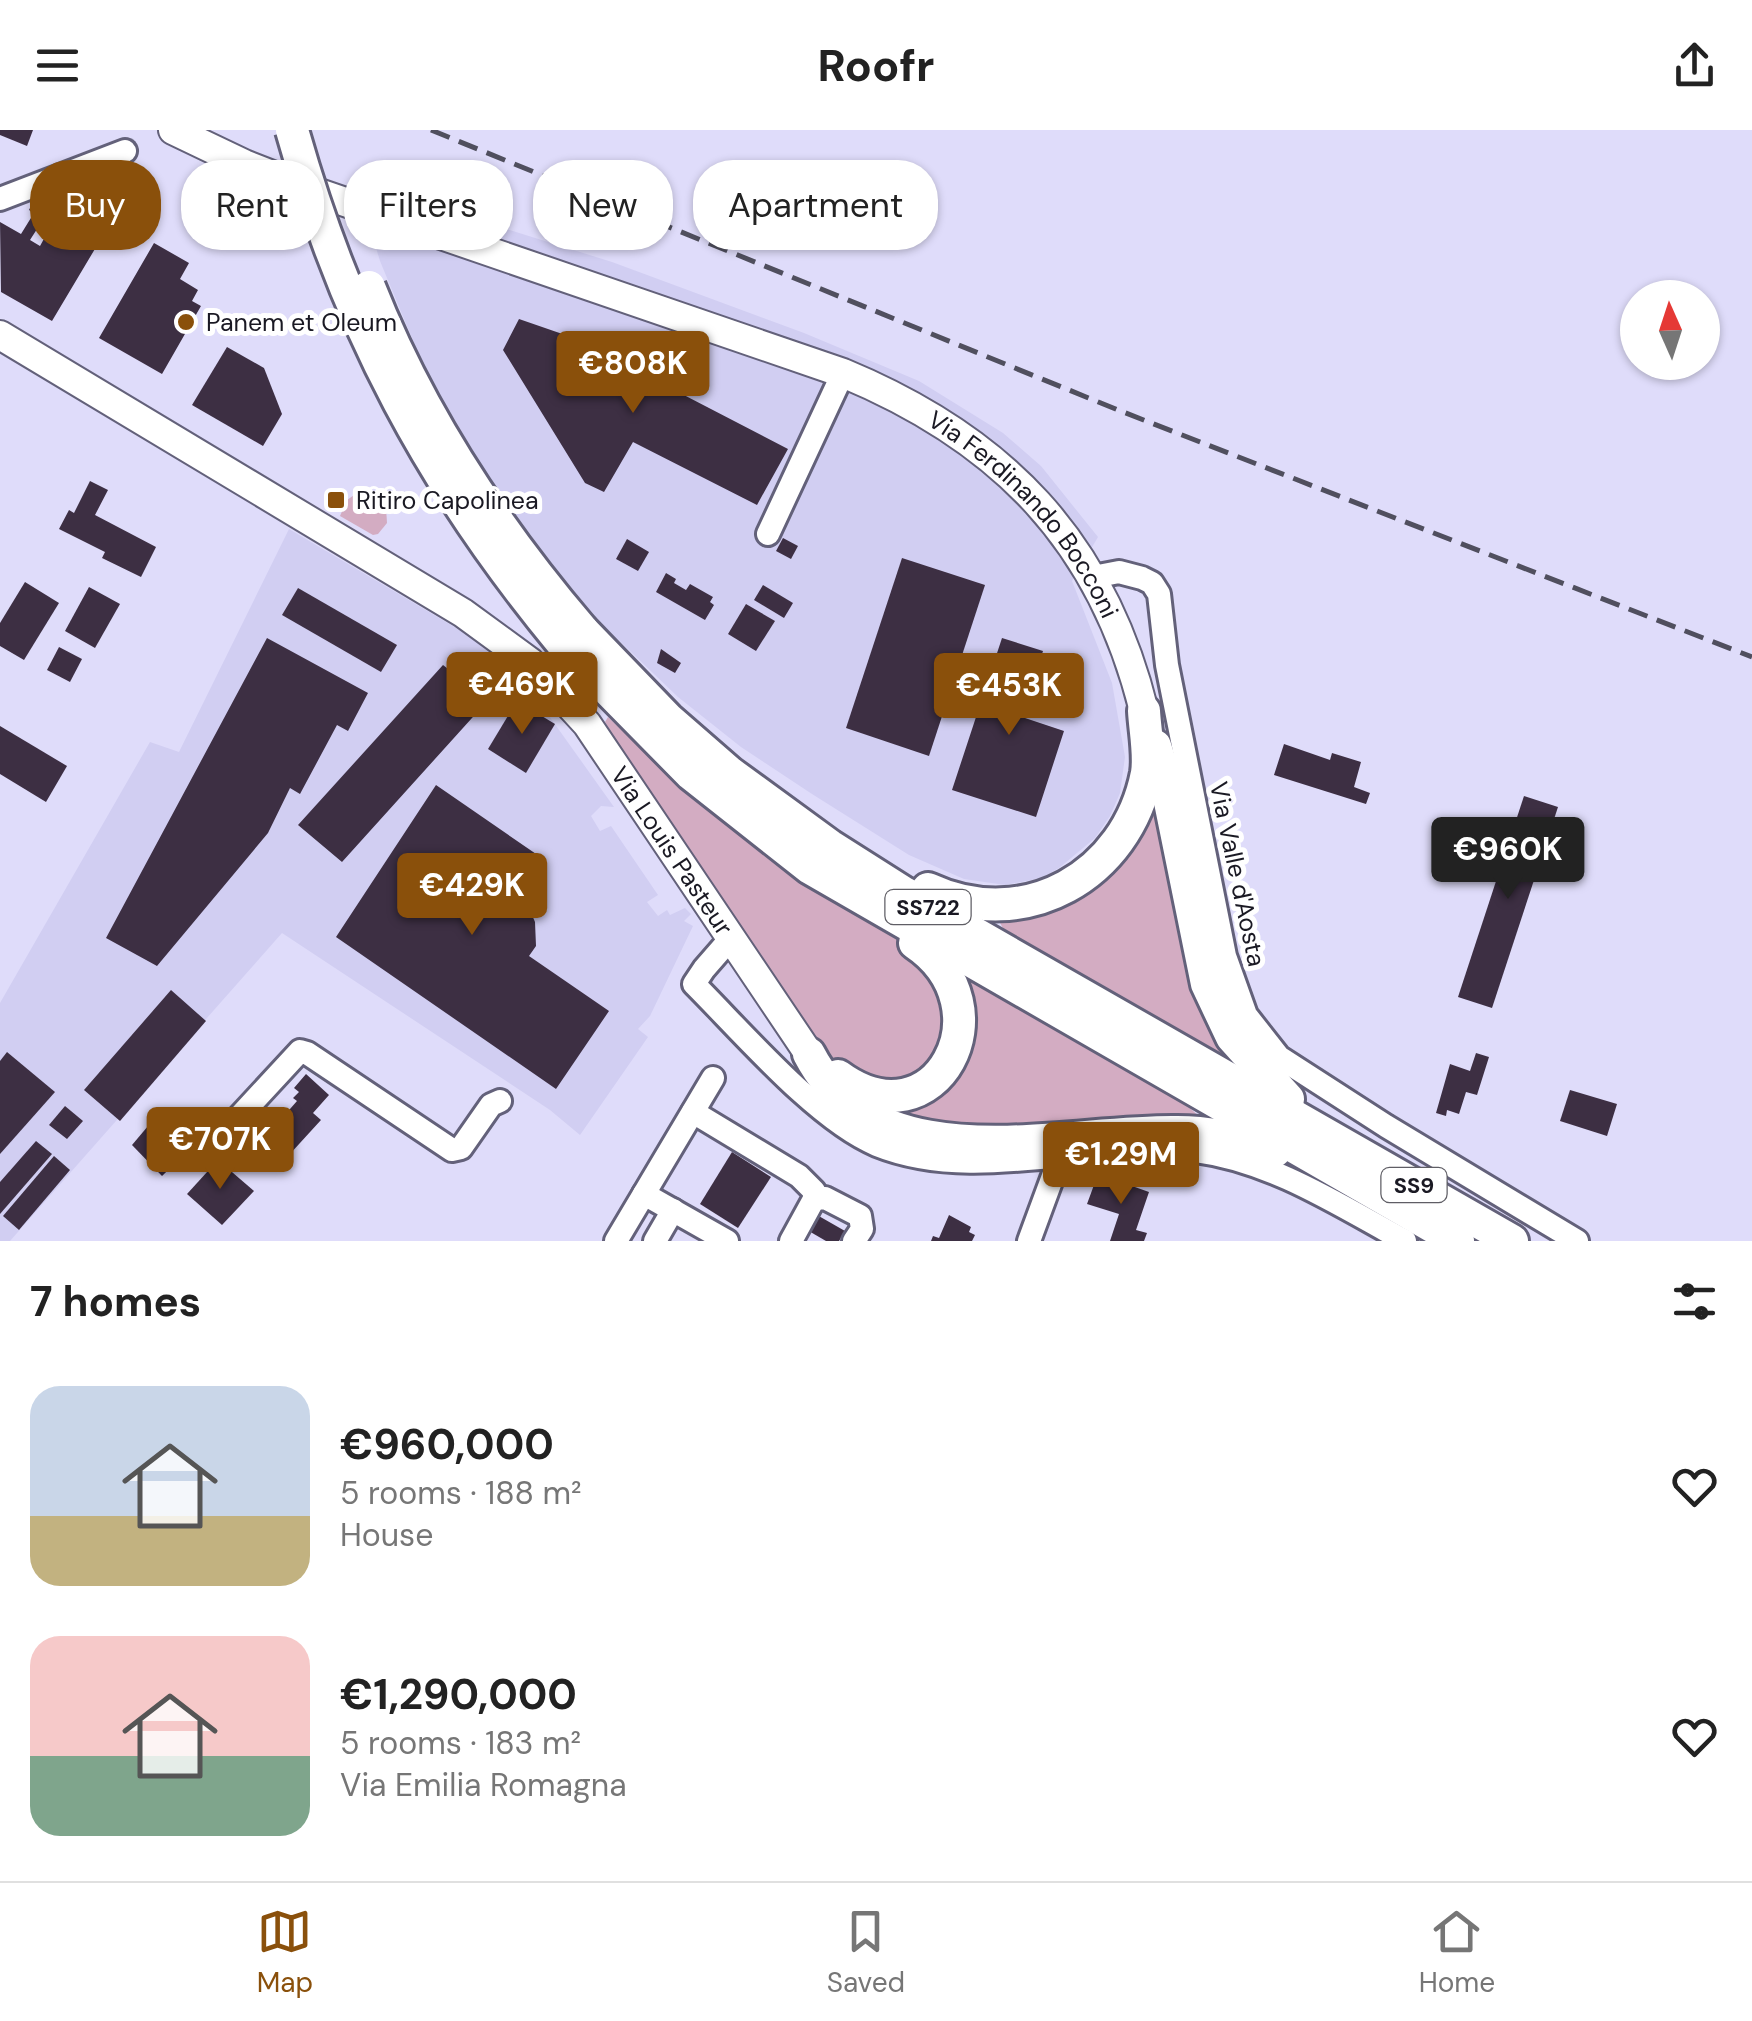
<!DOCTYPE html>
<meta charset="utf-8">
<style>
:root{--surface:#fff;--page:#f6f6f6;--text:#222;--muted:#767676;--line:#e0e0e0;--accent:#8a500b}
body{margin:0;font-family:"DM Sans",sans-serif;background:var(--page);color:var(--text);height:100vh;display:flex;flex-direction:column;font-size:38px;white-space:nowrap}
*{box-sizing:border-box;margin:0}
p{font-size:32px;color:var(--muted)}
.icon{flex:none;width:55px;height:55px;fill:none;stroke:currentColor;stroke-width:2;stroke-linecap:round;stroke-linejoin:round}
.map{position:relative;height:1111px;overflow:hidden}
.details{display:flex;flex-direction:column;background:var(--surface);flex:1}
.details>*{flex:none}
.top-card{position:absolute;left:30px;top:30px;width:1000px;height:90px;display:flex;gap:20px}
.needle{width:65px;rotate:357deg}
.buttons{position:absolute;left:1620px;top:150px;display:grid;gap:20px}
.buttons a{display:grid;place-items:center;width:100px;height:100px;border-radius:50%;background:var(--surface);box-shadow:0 2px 8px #0004;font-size:50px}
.price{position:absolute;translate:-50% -85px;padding:0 22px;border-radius:10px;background:var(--accent);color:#fff;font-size:32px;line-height:65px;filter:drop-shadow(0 2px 5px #0008)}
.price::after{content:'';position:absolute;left:50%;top:60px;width:30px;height:22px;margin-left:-15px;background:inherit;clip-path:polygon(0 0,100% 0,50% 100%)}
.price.active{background:#222;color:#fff}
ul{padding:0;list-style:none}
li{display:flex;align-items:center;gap:30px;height:250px;padding:0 30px}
li span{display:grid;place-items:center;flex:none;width:280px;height:200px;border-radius:30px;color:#555}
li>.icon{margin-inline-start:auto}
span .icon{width:120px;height:120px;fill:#fffc;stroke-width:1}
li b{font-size:42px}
h2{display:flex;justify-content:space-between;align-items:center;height:120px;padding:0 30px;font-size:42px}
.tag{padding:0 35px;border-radius:40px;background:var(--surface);box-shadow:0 2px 8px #0004;font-size:35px;line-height:90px}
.tag.active{background:var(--accent);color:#fff}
header{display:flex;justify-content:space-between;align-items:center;height:130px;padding:0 30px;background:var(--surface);font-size:45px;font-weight:700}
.menu{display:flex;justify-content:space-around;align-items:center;height:140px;border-top:2px solid var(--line);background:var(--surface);font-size:28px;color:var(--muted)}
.menu a{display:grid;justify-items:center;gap:5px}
.menu .active{color:var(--accent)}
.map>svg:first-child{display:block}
.built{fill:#d1cef2}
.green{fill:#d3acc2}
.building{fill:#3d2f43}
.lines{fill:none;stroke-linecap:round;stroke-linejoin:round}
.minor-casing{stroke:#63617a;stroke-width:28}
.major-casing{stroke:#63617a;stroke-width:32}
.highway-casing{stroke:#63617a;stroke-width:38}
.minor{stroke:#fff;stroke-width:22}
.major{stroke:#fff;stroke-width:28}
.highway{stroke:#fff;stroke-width:32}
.rail{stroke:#504f5e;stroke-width:5;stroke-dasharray:20 10;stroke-linecap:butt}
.highway-bridge-casing{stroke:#63617a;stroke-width:38;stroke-linecap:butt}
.highway-bridge{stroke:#fff;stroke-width:32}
.poi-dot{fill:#8a500b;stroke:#fff;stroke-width:4}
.labels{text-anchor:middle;stroke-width:10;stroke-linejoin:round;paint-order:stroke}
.shield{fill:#fff;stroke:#5f5e65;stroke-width:2.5}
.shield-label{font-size:22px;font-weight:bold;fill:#1a1923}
.poi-label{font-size:25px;fill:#1a1923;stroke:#fff;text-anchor:start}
.street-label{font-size:25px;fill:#1a1923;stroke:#fff}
</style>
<header><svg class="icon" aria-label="menu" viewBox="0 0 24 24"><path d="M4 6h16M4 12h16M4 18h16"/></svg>Roofr<svg class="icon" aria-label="share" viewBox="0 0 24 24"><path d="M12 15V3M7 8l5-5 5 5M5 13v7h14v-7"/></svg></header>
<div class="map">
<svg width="1752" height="1111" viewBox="0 0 1752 1111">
<rect width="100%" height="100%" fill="#dfdcfa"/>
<g class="built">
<path d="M356 52 612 132 804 203 919 251 1003 303 1041 336 1098 407 1072 451 1112 553 1125 627 1120 663 1110 686 1095 708 1059 738 1042 748 1005 755 964 749 909 725 812 664 741 617 678 567 583 476 494 356 426 242 380 131Z"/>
<path d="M289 399 473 508 517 541 614 677 601 676 591 686 600 701 611 696 658 765 647 772 658 786 667 780 670 785 685 778 691 784 684 791 693 796 650 886 638 899 648 907 580 1005 550 980 282 803 10 1111H0V873L150 612 179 622Z"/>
</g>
<g class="green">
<path d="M357 363 372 366 386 378 387 393 378 404 373 405 340 386 347 370Z"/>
<path d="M608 587 645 622 826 767 911 818 949 861 939 936 893 958 828 928 627 630 605 592Z"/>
<path d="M1151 655 1235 935 1005 802 999 791 1001 785 1042 776Z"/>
<path d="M979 848 1172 962 1201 988 951 1002 863 970 905 972 970 869 969 850Z"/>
</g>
<g class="building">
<path d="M0 0H33L27 16 0 5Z"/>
<path d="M193 47 220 60 209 82 183 68Z"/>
<path d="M31 76 46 85 30 110 40 116 60 80 69 85 66 90 77 96 84 84 108 97 52 191 1 162 0 92 21 104 34 83 29 80Z"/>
<path d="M154 113 189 133 180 149 198 160 192 171 201 176 162 244 99 208Z"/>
<path d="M519 189 629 227 626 235 788 319 757 375 633 312 604 362 585 353 503 220Z"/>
<path d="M227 217 264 238 282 284 263 316 192 275Z"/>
<path d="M90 351 108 360 95 385 156 417 141 447 102 428 105 422 59 399 69 380 74 383Z"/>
<path d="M783 408 798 416 791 429 776 421Z"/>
<path d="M627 409 649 422 638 441 616 429Z"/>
<path d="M902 428 985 455 929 626 846 598Z"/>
<path d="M666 443 676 449 674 453 686 460 690 454 713 467 710 472 714 475 705 490 656 462Z"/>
<path d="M25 452 59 473 24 530 0 516V493Z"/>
<path d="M763 455 793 473 784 488 754 470Z"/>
<path d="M89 457 120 474 95 518 65 501Z"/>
<path d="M298 458 397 515 381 542 282 485Z"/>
<path d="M746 474 775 491 756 521 728 504Z"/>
<path d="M267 508 368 563 348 601 337 595 300 664 290 658 268 703 157 836 106 808Z"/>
<path d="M1002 508 1043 521 1022 587 1064 601 1036 687 952 660Z"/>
<path d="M59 517 82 529 70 552 47 540Z"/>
<path d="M661 519 681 533 675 543 657 533Z"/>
<path d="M443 535 476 561 470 567 481 578 342 732 298 695Z"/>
<path d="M517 571 555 594 526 643 488 619Z"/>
<path d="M0 596 67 636 46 672 0 644Z"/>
<path d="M1284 614 1330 630 1332 623 1361 632 1354 657 1370 663 1366 674 1274 645Z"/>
<path d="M436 655 539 726 515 761 529 778 535 792 536 816 529 826 609 881 556 959 336 807Z"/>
<path d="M1524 666 1558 677 1492 878 1458 867Z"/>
<path d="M171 860 206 891 120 991 84 960Z"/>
<path d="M7 922 55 962 0 1024V931Z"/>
<path d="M1476 923 1489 927 1477 965 1466 962 1459 984 1447 980 1446 986 1436 983 1450 934 1470 941Z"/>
<path d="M306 944 329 965 313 983 321 990 289 1025 281 1018 265 1035 243 1015 257 1000 259 1002 263 998 269 1003 297 971 293 968 299 962 294 958Z"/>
<path d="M1570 960 1617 974 1607 1006 1560 991Z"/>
<path d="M65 976 83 991 67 1009 49 995Z"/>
<path d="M159 983 192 1017 162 1046 132 1015Z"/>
<path d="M36 1011 52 1024 0 1084V1052Z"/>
<path d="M732 1022 771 1047 738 1098 700 1074Z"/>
<path d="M54 1026 70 1040 19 1100 3 1086Z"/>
<path d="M218 1030 254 1061 222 1095 187 1064Z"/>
<path d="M1098 1044 1149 1062 1136 1100 1147 1103 1144 1111H1110L1119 1084 1087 1074Z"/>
<path d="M817 1085 845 1101 839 1111H826L807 1100Z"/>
<path d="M949 1085 971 1097 969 1102 975 1105 972 1111H931L933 1106 939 1108Z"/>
</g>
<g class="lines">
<defs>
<g id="minor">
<path d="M0 69 125 21"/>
<path d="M768 404 843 243"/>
<path d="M1093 447 1119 442 1142 448 1152 453 1159 464 1167 535 1225 826 1246 885 1279 927 1386 996 1577 1111"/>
<path d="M731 808 704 839 694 854C742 902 817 990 877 1015 976 1055 1094 1009 1196 1021 1272 1031 1339 1075 1405 1111"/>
<path d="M693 982 799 1046 814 1061V1069L791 1111"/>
<path d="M226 1001 300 921 307 923 452 1020 461 1018 491 975 500 971"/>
<path d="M644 1064 727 1111"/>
<path d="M814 1069 825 1068 860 1086 862 1099 854 1111"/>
<path d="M616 1111 713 948"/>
<path d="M655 1111 673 1080"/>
<path d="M1029 1111 1060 1027"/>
</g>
<g id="major">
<path id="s1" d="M173 0 244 34 313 61 843 243C1002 309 1102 411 1144 581"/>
<path id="s2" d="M0 205 463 483 530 532 587 594 809 924"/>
</g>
<g id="highway">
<path d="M582 500 668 589 730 643 830 716 904 763 1512 1111"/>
<path d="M563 514 691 644 810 738 1458 1111"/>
<path d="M1155 616 1166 652 1207 854 1232 907 1288 969"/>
<path d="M928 759C1025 804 1127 746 1147 643 1150 624 1145 600 1144 581"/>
<path d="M809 924C877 1055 1059 1000 1177 1002 1211 1002 1243 1009 1275 1021"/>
<path d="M838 946C936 1018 1010 877 915 813"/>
</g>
</defs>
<use href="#minor" class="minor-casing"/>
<use href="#major" class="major-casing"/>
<use href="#highway" class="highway-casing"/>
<use href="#minor" class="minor"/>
<use href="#major" class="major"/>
<use href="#highway" class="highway"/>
<path class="rail" d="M431 0 1118 280 1752 527"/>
<defs>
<g id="highway-bridge">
<path d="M292 0C348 199 432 356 563 514"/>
<path d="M369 157C419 284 494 397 582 500"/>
</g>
</defs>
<use href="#highway-bridge" class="highway-bridge-casing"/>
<use href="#highway-bridge" class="highway-bridge"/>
</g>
<g class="poi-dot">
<circle cx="186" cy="192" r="10"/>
<rect x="326" y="360" width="20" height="20" rx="5"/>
</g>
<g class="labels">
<g class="shield">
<rect x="885.5" y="760" width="85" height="34" rx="8"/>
<rect x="1381.5" y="1038" width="65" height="34" rx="8"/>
</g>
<g class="shield-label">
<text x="928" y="785">SS722</text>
<text x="1414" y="1063">SS9</text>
</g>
<g class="poi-label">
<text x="206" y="201">Panem et Oleum</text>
<text x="356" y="379">Ritiro Capolinea</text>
</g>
<g class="street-label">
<text dy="9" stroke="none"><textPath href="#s1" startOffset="948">Via Ferdinando Bocconi</textPath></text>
<text dy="9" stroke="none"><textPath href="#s2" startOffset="860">Via Louis Pasteur</textPath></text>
<text transform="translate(1238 744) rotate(78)" y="9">Via Valle d'Aosta</text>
</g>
</g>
</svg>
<div class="buttons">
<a><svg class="needle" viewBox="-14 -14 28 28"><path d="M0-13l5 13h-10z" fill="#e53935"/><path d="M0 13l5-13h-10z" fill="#767676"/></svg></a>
</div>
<b class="price" style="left:633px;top:286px">€808K</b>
<b class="price" style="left:522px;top:607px">€469K</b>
<b class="price" style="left:1009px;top:608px">€453K</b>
<b class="price active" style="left:1508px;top:772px">€960K</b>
<b class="price" style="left:472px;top:808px">€429K</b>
<b class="price" style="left:220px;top:1062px">€707K</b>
<b class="price" style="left:1121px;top:1077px">€1.29M</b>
<div class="top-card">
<a class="tag active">Buy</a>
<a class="tag">Rent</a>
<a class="tag">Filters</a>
<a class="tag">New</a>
<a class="tag">Apartment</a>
</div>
</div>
<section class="details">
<h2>7 homes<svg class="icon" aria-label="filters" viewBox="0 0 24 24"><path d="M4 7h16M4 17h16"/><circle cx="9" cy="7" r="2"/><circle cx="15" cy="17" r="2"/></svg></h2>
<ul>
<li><span style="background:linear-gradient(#c9d6e8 65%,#c2b280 0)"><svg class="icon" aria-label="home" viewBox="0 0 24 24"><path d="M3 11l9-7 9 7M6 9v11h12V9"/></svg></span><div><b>€960,000</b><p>5 rooms · 188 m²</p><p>House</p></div><svg class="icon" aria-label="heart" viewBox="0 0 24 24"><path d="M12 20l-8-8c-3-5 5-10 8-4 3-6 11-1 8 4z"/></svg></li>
<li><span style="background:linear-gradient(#f6c9c9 60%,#7fa58c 0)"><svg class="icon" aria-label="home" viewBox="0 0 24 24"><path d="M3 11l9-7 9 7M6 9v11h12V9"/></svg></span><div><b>€1,290,000</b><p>5 rooms · 183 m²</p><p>Via Emilia Romagna</p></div><svg class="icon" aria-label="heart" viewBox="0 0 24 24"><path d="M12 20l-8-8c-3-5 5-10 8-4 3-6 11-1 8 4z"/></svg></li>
</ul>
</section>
<nav class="menu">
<a class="active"><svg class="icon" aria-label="map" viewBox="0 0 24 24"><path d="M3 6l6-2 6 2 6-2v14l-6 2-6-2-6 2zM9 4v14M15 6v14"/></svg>Map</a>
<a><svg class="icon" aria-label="saved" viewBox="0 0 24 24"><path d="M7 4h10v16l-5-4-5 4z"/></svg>Saved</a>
<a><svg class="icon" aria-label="home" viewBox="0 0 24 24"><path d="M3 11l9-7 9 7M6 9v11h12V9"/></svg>Home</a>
</nav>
